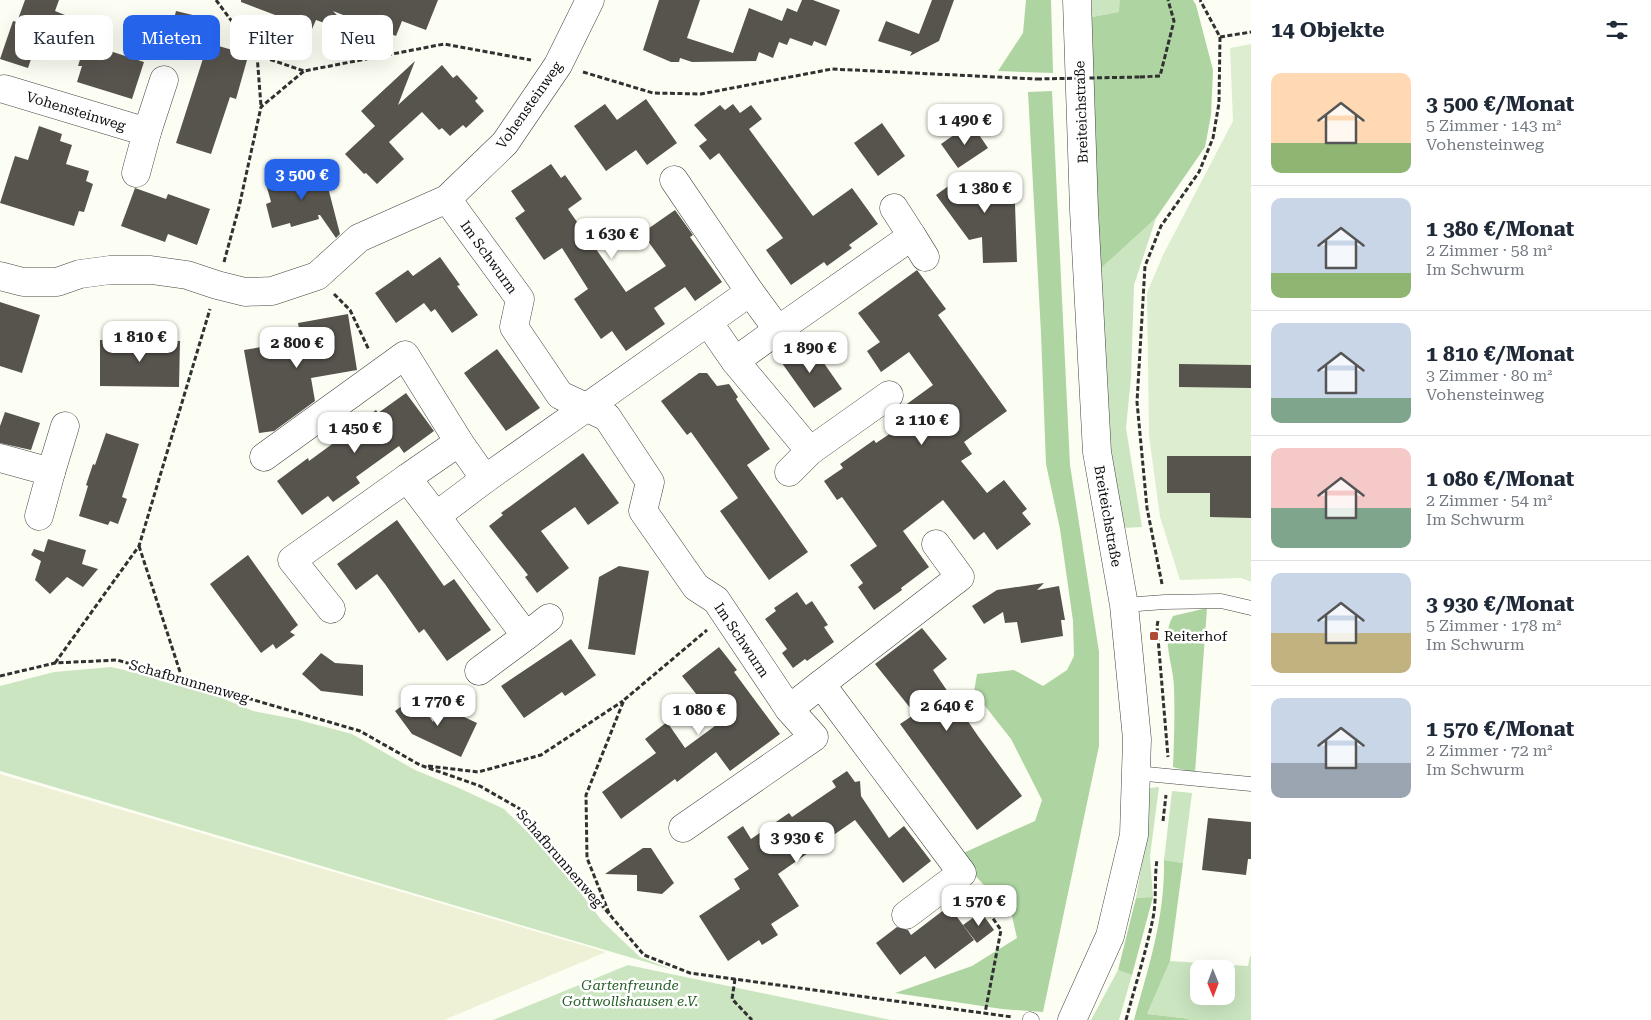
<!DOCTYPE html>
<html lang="de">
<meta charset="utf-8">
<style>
:root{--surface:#fff;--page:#f6f6f7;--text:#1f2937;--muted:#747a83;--line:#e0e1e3;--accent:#2563eb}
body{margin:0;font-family:"Roboto Serif",serif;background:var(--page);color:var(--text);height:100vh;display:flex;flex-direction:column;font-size:19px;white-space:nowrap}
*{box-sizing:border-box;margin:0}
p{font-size:16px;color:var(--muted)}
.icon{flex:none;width:28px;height:28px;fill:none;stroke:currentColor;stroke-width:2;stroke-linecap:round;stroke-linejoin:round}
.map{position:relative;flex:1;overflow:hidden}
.details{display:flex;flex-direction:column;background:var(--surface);width:400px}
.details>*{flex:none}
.banner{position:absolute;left:15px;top:15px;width:475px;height:45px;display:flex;gap:10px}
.needle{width:32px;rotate:179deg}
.controls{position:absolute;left:1190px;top:960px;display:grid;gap:10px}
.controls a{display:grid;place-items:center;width:45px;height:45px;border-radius:10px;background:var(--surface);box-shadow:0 5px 20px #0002;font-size:25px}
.price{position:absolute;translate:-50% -42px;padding:0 11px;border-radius:10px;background:#fff;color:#222;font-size:16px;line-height:32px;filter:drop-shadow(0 1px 2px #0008)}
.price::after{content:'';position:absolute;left:50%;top:30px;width:15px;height:11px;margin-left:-8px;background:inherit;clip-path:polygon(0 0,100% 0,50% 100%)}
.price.active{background:var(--accent);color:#fff}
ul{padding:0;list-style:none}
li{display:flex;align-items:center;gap:15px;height:125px;padding:0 20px}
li+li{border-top:1px solid var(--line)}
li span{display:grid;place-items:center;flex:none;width:140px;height:100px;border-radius:10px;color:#555}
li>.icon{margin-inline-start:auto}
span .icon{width:60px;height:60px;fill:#fffc;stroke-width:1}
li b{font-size:21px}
h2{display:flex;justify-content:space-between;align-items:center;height:60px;padding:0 20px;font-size:21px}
.tag{padding:0 18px;border-radius:10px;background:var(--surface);box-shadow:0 5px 20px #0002;font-size:18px;line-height:45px}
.tag.active{background:var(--accent);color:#fff}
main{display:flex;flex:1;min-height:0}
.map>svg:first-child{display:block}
.farmland{fill:#eef1d5}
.green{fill:#cbe5c0;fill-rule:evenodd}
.forest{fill:#add4a1}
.pitch{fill:#ddedd0}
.building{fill:#57534d}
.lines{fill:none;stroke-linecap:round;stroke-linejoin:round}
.lane-casing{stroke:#424242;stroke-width:15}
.street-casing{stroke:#424242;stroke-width:29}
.path{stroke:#313131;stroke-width:3;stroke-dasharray:5 2.5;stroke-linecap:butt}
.lane{stroke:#fff;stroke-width:14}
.street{stroke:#fff;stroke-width:28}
.path-bridge{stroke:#313131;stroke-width:3;stroke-dasharray:5 2.5;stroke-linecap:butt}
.poi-dot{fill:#b04b36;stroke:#fff;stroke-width:2}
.labels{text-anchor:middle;stroke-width:5;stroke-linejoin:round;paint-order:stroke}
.street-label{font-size:14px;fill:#0f0f0f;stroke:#fff}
.poi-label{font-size:14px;fill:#0f0f0f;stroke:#fff;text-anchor:start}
.park-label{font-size:14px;font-style:italic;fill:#266027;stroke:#fff}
</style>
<main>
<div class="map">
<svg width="1251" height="1020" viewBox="0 0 1251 1020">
<rect width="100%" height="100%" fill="#fdfef3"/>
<path class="farmland" d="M0 774 606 952 444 1020H0Z"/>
<g class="green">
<path d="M1092 0H1120V12L1092 17Z"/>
<path d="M1156 218 1134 285 1131 378 1126 428 1142 527 1122 528 1106 452 1098 271Z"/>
<path d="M111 667 191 685 253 711 295 719 352 734 415 770 459 788 504 809 555 859 602 921 640 957 673 970 0 771V686L54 672Z"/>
<path d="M1159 787 1150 856 1153 897 1136 898 1145 846 1150 788Z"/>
<path d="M1172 791 1192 793 1183 863 1164 860Z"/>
<path d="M1250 956H1251V1020H1191L1183 1018 1147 1014 1170 961 1248 966ZM1199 969H1226V996H1199Z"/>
<path d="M628 965 891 1020H493Z"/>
<path d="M1118 970 1132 975 1119 1020H1091Z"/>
</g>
<g class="forest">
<path d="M1026 0H1051L1053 73 998 71 1023 33Z"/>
<path d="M1120 0H1193L1196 5 1213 70 1211 115 1205 147 1156 218 1098 271 1094 179 1092 17 1119 12Z"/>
<path d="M1052 91 1070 465 1099 652V746L1043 1012 1002 1009 895 993 972 966 1017 938 1012 916 972 872 961 854 1035 821 1042 800 1011 739 974 692 977 674 1014 670 1043 686 1067 670 1074 656 1073 621 1060 529 1046 464 1041 333 1028 92Z"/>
<path d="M1207 608 1195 773 1173 767C1174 741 1175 714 1174 688 1174 665 1160 638 1173 616Z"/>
<path d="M1164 860 1183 863 1170 961 1147 1014 1183 1018 1191 1020H1134C1149 966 1165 917 1164 860Z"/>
<path d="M1153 897 1132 975 1118 970 1136 898Z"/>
</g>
<path class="pitch" d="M1251 44V582L1241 578 1180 580 1160 517 1149 436 1147 293 1163 255 1233 121 1230 48Z"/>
<g class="building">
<path d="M25 0H59L55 11 65 15 58 36 41 30 28 68 0 59 13 21 17 22Z"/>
<path d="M241 0H438L426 30 402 21 396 36 333 11 355 34 316 20 312 29 241 2Z"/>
<path d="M659 0H700L687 38 733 53 749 8 782 21 787 8 797 12 802 0H813L840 10 826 46 814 41 812 46 790 38 787 45 779 42 773 58 759 52 756 61 692 62 680 58 679 62H671L643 50Z"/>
<path d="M932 0H954L939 41 910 56 912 52 878 41 886 21 919 34Z"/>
<path d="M176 11 201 17 192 50 168 43Z"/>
<path d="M85 43 144 62 132 99 77 82 82 66H78Z"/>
<path d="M208 43 236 51 235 56 247 60 236 99 230 97 211 154 176 143Z"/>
<path d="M415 61 398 105 442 65 453 78 457 75 478 98 475 101 484 111 466 128 463 125 450 136 442 128 439 130 422 112 389 142 404 159 377 184 366 173 364 174 345 154 375 126 361 111Z"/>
<path d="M646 99 677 143 647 165 636 150 606 171 574 126 605 104 617 120Z"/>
<path d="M733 104 740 113 751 105 762 119 749 129 813 216 852 188 878 224 849 245 852 248 827 266 824 262 791 285 766 250 783 238 719 153 710 160 699 146 707 140 694 125 720 105 725 110Z"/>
<path d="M882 123 905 156 878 176 854 143Z"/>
<path d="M971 123 988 148 958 168 941 144Z"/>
<path d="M39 126 62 134 60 141 72 145 66 164 89 171 86 181 93 184 84 212 79 211 74 226 0 203 15 156 28 160Z"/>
<path d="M551 164 561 178 565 175 582 199 568 209 626 292 666 266 642 233 675 210 693 235 690 237 722 282 695 301 685 287 654 308 665 324 626 351 612 331 601 339 574 299 588 289 562 248 544 260 515 218 525 211 511 191Z"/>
<path d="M323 168 340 234 336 238 320 215H318L319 219 291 227 290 223 272 228 266 204 271 202 266 184Z"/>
<path d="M1009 172 1015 204 1017 262 983 263 982 237 969 240 936 195 954 182Z"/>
<path d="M135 188 166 199 168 194 210 209 197 245 168 234 165 242 121 226Z"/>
<path d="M440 257 460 285 457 286 478 315 452 333 435 309 431 312 424 303 396 323 375 293 408 270 413 276Z"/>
<path d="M917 270 946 309 938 315 1007 411 964 442 972 454 961 461 987 493 1004 480 1027 509 1022 513 1031 524 997 550 984 532 974 540 943 500 903 531 929 567 901 588 902 590 874 610 858 587 863 583 850 565 877 546 842 497 837 500 824 481 843 468 840 464 874 440 876 443 909 421 900 409 933 385 909 352 881 372 867 351 880 342 858 313Z"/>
<path d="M0 302 40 315 22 373 0 366Z"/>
<path d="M348 314 357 370 311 378 315 401 274 431 259 433 244 350 301 340 298 323Z"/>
<path d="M807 339 842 389 814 408 779 359Z"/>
<path d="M100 340 180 341 179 387 100 386Z"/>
<path d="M497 349 540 408 506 431 464 373Z"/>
<path d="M1179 364 1251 365V388L1179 387Z"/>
<path d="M699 373H707L717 386 729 384 738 397 736 399 770 449 747 465 808 552 769 580 720 511 738 498 691 432 687 435 661 401Z"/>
<path d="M406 393 434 431 404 453 399 446 356 477 360 483 333 502 328 496 302 515 277 481 308 458 309 461 350 431 349 430 376 410 378 413Z"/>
<path d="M5 412 40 423 31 450 0 443V426Z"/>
<path d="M106 433 139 444 122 497 127 499 118 524 110 521 108 525 79 516 88 486 86 485 93 464 95 465Z"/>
<path d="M583 453 619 503 588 525 575 507 541 531 569 568 537 593 525 577 528 575 489 526 503 515 501 513Z"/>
<path d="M1167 456H1251V518L1210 517V493H1167Z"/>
<path d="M397 520 444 586 454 579 491 630 447 661 424 629 419 633 385 584 377 574 356 590 337 564Z"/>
<path d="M48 539 86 550 82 564 98 569 83 587 67 577 50 594 35 580 41 561 31 555 34 549 44 552Z"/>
<path d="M248 555 298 625 290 632 295 635 276 649 273 644 261 653 210 584Z"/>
<path d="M619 566 649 571 635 655 588 649 599 577Z"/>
<path d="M1044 583 1037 590 1059 586 1065 620H1061L1063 636 1021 643 1017 622 1005 623 1003 612 984 624 972 606 997 590Z"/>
<path d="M797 592 806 605 812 601 828 625 824 627 834 642 807 661 805 659 793 668 782 653 787 649 765 619 776 611 774 608Z"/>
<path d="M922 628 947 659 933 670 978 736 1022 796 977 830 900 724 915 714 875 664Z"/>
<path d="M571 639 596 675 565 696 562 692 524 718 501 686Z"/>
<path d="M719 647 737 670 734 672 780 734 730 771 716 752 677 782 675 779 621 819 602 792 656 753 645 739 667 722 685 748 719 723 682 676Z"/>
<path d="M321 653 335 663 363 665V696L321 691 302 674Z"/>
<path d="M415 696 433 722 441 706 477 723 461 757 412 734 395 711Z"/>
<path d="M847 771 855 782 860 781 861 796 889 838 904 826 931 861 903 883 855 820 778 874 799 906 771 924 778 935 762 945 759 940 728 961 699 916 740 889 734 879 749 869 727 837 743 826 751 839 789 813 792 817 836 787 832 781Z"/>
<path d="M1208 818 1251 822V859H1248L1246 875 1202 870Z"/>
<path d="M643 848H651L674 883 662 894 637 891V875L605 874Z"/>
<path d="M949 906 974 940 935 969 925 956 900 975 876 943 897 927 908 930 911 935Z"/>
<path d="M981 912 994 930 977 943 963 925Z"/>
</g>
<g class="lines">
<defs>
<g id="lane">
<path d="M1124 605 1165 602 1221 601 1251 608"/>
<path d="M1136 773 1251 784"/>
<path d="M1030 1019 1032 1020"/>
</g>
<g id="street">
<path d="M4 89 147 132 164 80"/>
<path d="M136 173 147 132"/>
<path d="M674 180 750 292"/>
<path d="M447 199 520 299 514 327 560 395 607 417 650 482 643 511 696 587 716 600 789 709 814 737 683 828"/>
<path d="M912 236 925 257"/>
<path d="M0 276 23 282H57L80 274 110 270H151L187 275 217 285 245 292 272 291 317 276 359 238 447 199 505 143 558 65 590 0"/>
<path d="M708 322 735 361 810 451 889 395"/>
<path d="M735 361 778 330"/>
<path d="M264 457 405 355 459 442 485 479"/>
<path d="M0 458 51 472 65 426"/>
<path d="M789 472 810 451"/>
<path d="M407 478 459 442"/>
<path d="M39 516 51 472"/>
<path d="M436 516 526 636 479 671"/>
<path d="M331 609 292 560 407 478 436 516 485 479 750 292 778 330 912 236 894 208"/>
<path d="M526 636 549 618"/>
<path d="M821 684 960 577 936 544"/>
<path d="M789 709 821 684 962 873 906 915"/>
<path d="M1072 1020 1110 936 1134 835 1137 739 1124 605 1097 452 1084 210 1077 0"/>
</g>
</defs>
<use href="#lane" class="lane-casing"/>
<use href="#street" class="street-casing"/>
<g class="path">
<path d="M216 0 257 55 304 71 444 44 531 60"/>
<path d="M1220 37 1251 32"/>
<path d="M257 55 261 106"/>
<path d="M583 72 653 93 701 94 832 69 1037 79"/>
<path d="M1140 77 1160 76 1174 21 1168 0"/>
<path d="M224 262 239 207 261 107 304 71"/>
<path d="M334 294 350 310 369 350"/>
<path d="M139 546 182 678"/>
<path d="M1162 584 1147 508 1137 402 1145 266 1161 226 1199 172 1213 138 1219 103 1220 37 1200 0"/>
<path d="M1158 621 1157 626 1168 757"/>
<path d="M55 663 139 546 210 309"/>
<path d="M0 676 55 663 117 660 360 731 420 765 480 786 520 809 644 955 690 973 1012 1017"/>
<path d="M428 766 478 772 541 755 623 701"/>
<path d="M1163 821 1166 795"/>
<path d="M976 894 1001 930 985 1013"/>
<path d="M609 913 587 858 586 795 624 700 707 630"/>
<path d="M735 979 732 999 752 1020"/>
<path d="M1126 1020C1135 986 1146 952 1153 918 1157 898 1154 879 1157 860"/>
</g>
<use href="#lane" class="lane"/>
<use href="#street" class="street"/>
<path class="path-bridge" d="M1037 79 1140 77"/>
</g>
<rect class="poi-dot" x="1149" y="631" width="10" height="10" rx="2.5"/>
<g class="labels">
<g class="street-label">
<text transform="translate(529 105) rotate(-55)" y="5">Vohensteinweg</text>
<text transform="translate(76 111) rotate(17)" y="5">Vohensteinweg</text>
<text transform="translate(1081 112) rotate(-92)" y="5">Breiteichstraße</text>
<text transform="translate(489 257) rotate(54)" y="5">Im Schwurm</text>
<text transform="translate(1108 516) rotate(80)" y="5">Breiteichstraße</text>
<text transform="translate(742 640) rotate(56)" y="5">Im Schwurm</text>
<text transform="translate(189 681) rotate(16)" y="5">Schafbrunnenweg</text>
<text transform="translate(560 858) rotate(49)" y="5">Schafbrunnenweg</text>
</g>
<g class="poi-label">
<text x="1164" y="641">Reiterhof</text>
</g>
<g class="park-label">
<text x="630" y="990">Gartenfreunde<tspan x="630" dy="16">Gottwollshausen e.V.</tspan></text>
</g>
</g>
</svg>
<div class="controls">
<a><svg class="needle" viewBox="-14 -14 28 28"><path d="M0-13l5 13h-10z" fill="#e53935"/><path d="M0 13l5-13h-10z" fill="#747a83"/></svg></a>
</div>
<b class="price" style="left:965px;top:146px">1 490 €</b>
<b class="price active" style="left:302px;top:201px">3 500 €</b>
<b class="price" style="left:985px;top:214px">1 380 €</b>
<b class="price" style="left:612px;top:260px">1 630 €</b>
<b class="price" style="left:140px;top:363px">1 810 €</b>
<b class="price" style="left:297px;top:369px">2 800 €</b>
<b class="price" style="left:810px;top:374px">1 890 €</b>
<b class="price" style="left:922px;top:446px">2 110 €</b>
<b class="price" style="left:355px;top:454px">1 450 €</b>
<b class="price" style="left:438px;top:727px">1 770 €</b>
<b class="price" style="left:947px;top:732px">2 640 €</b>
<b class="price" style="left:699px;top:736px">1 080 €</b>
<b class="price" style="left:797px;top:864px">3 930 €</b>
<b class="price" style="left:979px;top:927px">1 570 €</b>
<div class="banner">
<a class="tag">Kaufen</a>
<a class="tag active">Mieten</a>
<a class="tag">Filter</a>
<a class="tag">Neu</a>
</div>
</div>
<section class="details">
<h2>14 Objekte<svg class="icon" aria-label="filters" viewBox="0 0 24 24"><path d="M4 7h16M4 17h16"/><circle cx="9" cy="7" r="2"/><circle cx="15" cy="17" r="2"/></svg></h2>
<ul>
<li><span style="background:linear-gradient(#ffd9b3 70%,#8fb573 0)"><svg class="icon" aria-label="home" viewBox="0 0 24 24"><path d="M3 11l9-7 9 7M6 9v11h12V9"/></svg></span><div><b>3 500 €/Monat</b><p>5 Zimmer · 143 m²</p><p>Vohensteinweg</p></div></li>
<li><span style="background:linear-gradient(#c9d6e8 75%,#8fb573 0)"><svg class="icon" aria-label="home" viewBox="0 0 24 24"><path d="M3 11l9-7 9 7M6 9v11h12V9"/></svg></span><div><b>1 380 €/Monat</b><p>2 Zimmer · 58 m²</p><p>Im Schwurm</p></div></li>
<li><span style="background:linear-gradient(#c9d6e8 75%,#7fa58c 0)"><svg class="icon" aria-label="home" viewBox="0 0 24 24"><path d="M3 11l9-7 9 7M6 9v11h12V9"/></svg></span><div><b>1 810 €/Monat</b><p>3 Zimmer · 80 m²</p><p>Vohensteinweg</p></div></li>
<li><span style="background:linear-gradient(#f6c9c9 60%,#7fa58c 0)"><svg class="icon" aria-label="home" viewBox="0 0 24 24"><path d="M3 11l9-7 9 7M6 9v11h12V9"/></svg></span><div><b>1 080 €/Monat</b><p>2 Zimmer · 54 m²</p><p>Im Schwurm</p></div></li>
<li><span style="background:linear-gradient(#c9d6e8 60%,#c2b280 0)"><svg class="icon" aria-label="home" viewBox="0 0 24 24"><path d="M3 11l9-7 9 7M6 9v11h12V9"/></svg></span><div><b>3 930 €/Monat</b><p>5 Zimmer · 178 m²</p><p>Im Schwurm</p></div></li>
<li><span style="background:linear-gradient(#c9d6e8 65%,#9aa5b1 0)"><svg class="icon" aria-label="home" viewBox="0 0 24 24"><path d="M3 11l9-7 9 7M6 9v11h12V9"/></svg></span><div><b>1 570 €/Monat</b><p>2 Zimmer · 72 m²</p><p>Im Schwurm</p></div></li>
</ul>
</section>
</main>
